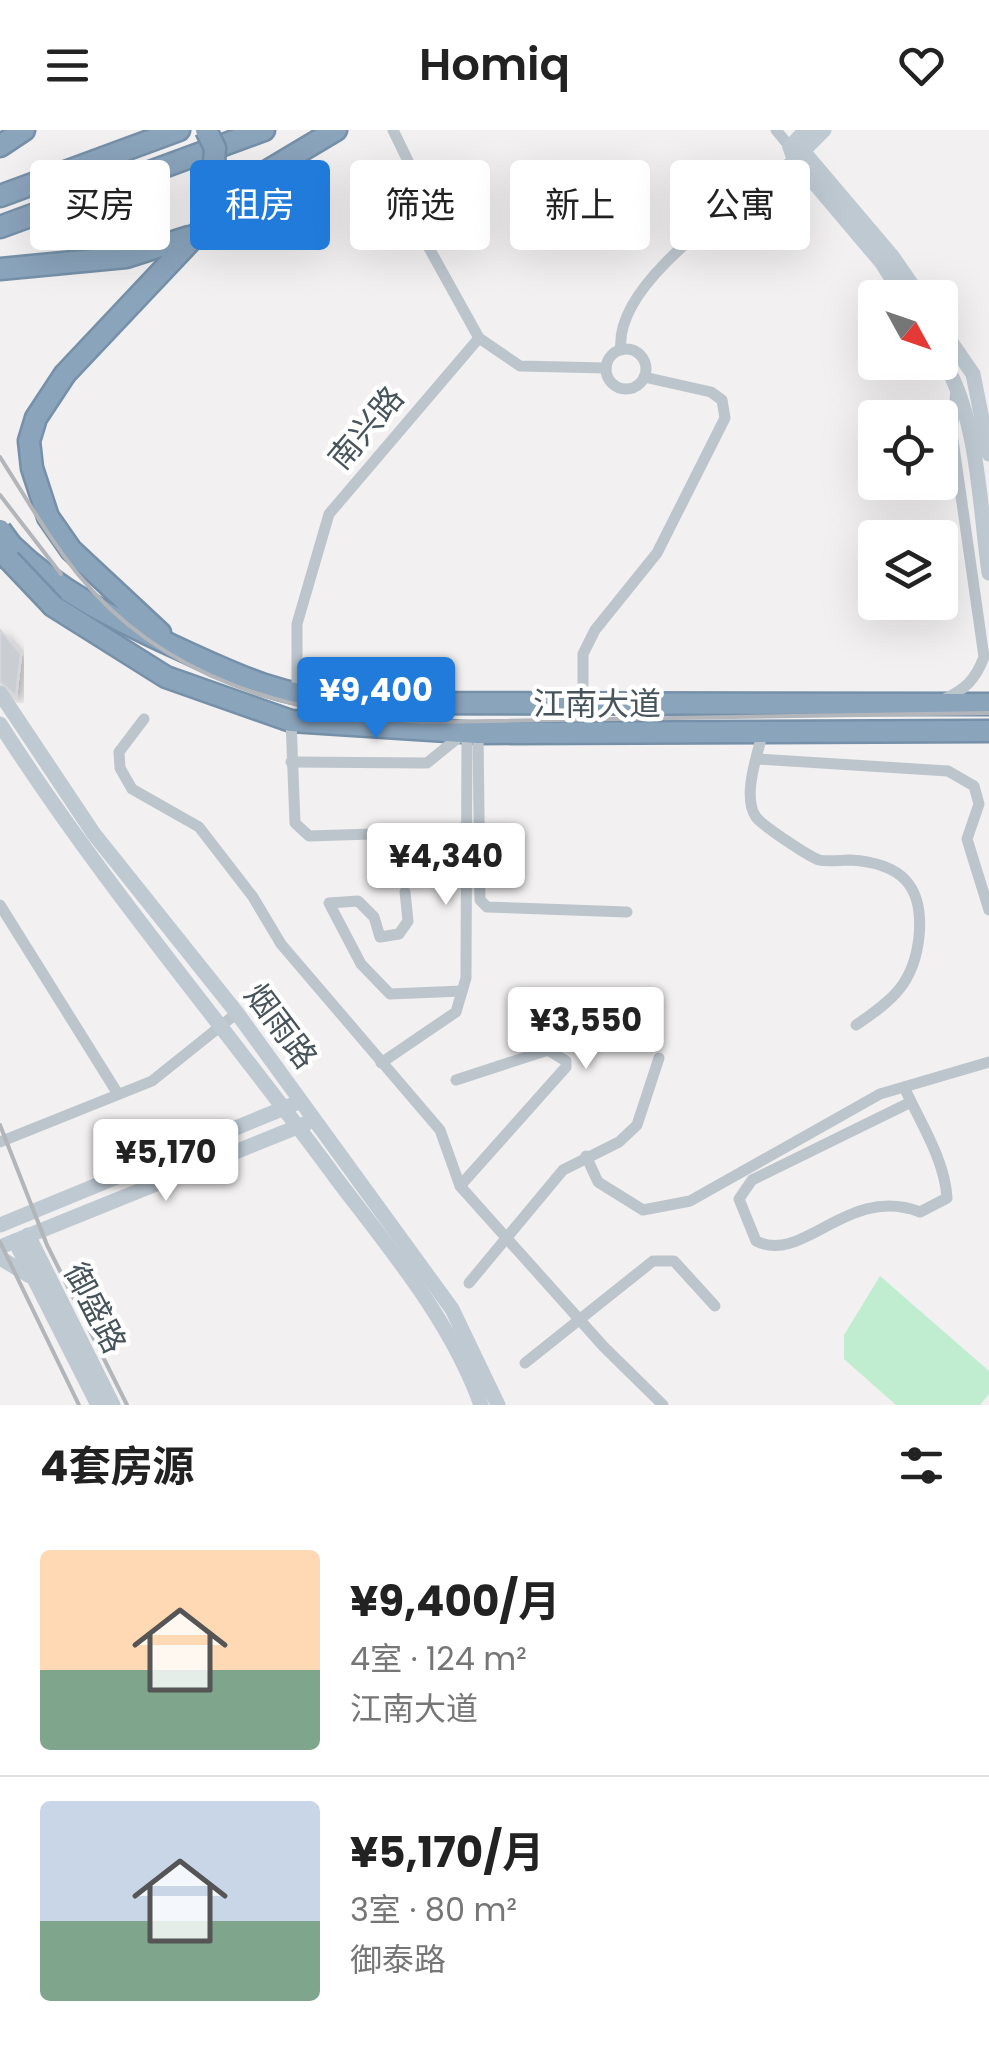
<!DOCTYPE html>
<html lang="zh">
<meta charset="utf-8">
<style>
:root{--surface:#fff;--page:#f6f6f6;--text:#222;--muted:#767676;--line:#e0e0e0;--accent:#217bdb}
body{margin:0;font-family:Poppins,"Noto Sans SC",sans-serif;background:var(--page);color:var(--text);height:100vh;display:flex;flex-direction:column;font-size:38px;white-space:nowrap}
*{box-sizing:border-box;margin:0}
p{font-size:32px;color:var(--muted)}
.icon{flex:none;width:55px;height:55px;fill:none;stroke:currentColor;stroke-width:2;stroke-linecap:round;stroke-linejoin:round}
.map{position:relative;height:1275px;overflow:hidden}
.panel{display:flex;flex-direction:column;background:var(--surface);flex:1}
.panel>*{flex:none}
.top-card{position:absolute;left:30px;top:30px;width:930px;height:90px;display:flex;gap:20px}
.needle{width:65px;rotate:130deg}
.tools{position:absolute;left:858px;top:150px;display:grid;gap:20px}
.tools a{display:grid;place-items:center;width:100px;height:100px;border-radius:10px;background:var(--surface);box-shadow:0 10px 40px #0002;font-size:50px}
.price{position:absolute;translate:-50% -85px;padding:0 22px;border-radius:10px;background:#fff;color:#222;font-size:32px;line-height:65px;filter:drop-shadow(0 2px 5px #0008)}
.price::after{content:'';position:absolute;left:50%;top:60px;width:30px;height:22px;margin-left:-15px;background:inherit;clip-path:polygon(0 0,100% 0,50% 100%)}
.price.on{background:var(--accent);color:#fff}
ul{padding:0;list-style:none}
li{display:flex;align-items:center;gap:30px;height:250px;padding:0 40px}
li+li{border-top:2px solid var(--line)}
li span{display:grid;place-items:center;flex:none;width:280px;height:200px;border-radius:10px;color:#555}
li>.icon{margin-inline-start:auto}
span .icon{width:120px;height:120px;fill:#fffc;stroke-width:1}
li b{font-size:42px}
h2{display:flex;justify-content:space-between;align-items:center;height:120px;padding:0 40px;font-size:42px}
.tag{padding:0 35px;border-radius:10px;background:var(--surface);box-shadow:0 10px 40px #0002;font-size:35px;line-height:90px}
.tag.on{background:var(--accent);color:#fff}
header{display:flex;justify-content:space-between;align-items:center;height:130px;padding:0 40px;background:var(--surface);font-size:45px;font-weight:600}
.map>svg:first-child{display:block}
.garden{fill:#c0edd0}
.building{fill:#cacdd2;stroke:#d4d6db;stroke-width:2.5;filter:url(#shadow)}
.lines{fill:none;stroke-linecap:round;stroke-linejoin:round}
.highway-casing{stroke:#7590a8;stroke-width:25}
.street{stroke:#bcc5cc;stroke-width:11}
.secondary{stroke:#bec9d2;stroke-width:15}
.highway{stroke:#8aa4bc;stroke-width:20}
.rail{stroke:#b2b5ba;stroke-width:4}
.highway-bridge-casing{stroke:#7590a8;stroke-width:25;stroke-linecap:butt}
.highway-bridge{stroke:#8aa4bc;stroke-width:20}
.labels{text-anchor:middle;stroke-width:9;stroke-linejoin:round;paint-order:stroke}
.street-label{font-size:32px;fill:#48545c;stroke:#fff}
</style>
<header><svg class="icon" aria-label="menu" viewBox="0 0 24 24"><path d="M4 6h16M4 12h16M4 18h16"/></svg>Homiq<svg class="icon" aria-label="heart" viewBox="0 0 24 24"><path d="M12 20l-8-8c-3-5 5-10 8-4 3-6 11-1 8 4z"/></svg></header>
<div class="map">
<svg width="989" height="1275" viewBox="0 0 989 1275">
<defs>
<filter id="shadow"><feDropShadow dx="5" dy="5" stdDeviation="5" flood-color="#0004"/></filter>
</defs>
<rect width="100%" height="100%" fill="#f2f0f0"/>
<path class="garden" d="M880 1146 989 1241V1264L980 1275H896L844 1229V1205Z"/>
<path class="building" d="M0 500 21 524 16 566 0 552Z"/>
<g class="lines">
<defs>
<g id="highway">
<path d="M0 16 24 0"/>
<path d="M0 66 179 0"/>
<path d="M0 97 264 0"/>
<path d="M0 139 126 127 189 107"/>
<path d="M11 415C59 462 113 488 173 516 242 548 277 565 354 573L989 574"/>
<path d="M53 476 166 547 291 591 478 603 989 601"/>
<path d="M160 503 71 420 48 387 32 338 29 311 36 288 65 244 198 103 264 43 336 0"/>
</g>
</defs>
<use href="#highway" class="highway-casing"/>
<g class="street">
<path d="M393 0 425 66 419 100 479 208"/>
<path d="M776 0 790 17"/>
<circle cx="626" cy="239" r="20"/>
<path d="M621 220C613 150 744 70 794 29"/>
<path d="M297 567V494L329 384 479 208 520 236 606 238"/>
<path d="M943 570C965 559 975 551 984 527L952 303 956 260"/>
<path d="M583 571V524L595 500 657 423 725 288 722 270 711 262 644 247"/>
<path d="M144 589 119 622 120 638 132 659 199 697 253 767 281 814 440 1000 460 1056 604 1217 663 1275"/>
<path d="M291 591 295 693 309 706 467 701"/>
<path d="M478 603 480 770 487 777 627 782"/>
<path d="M762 605C757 626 742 667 756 687 763 696 808 726 819 730 828 732 841 730 850 730 901 733 924 755 919 807 914 853 893 870 856 895"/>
<path d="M757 629 948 641 974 656 979 674 967 709 989 780"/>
<path d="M291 632 427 633 464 603"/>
<path d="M405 762 408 791 399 804 380 807 374 787 358 771 329 773 361 834 390 864 462 861"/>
<path d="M0 775 118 964"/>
<path d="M381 933 456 882 466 848 467 603"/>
<path d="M456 950 548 920 566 931V937L460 1056"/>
<path d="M904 957C920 992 945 1030 947 1068L920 1082C847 1054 804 1135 756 1111L739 1069 752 1050 911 972"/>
<path d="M0 1012 152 951 237 883"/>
<path d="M586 1026 598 1052 643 1080 690 1071 880 964 989 932"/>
<path d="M469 1153 563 1040 619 1012 637 995 659 928"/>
<path d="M525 1233 653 1131H674L715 1176"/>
</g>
<g class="secondary">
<path d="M790 17 803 21 892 126 921 168"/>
<path d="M790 17 794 29 882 133 904 168"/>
<path d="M790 17 806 0"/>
<path d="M797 27 824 0"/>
<path d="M940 196 973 244 989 324"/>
<path d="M940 225C979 286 979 373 989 443"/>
<path d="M0 563 94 704 237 883 452 1179 498 1275"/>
<path d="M0 594C102 754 227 899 339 1052 392 1122 451 1191 481 1275"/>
<path d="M0 1095 294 974"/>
<path d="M28 1105 113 1275"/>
<path d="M15 1111 98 1275"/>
<path d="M0 1117 307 993"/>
<path d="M0 1128 30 1146"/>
</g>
<use href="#highway" class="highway"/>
<g class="rail">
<path d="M0 327C25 366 48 407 77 443 163 550 292 585 424 592L989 583"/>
<path d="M0 365 61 444"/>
<path d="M0 995 47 1115 127 1275"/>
<path d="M0 1112 79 1275"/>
</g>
<defs>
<g id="highway-bridge">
<path d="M206 0 215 18 212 67"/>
<path d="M0 400 11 415"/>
<path d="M0 420 53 476"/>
</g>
</defs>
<use href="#highway-bridge" class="highway-bridge-casing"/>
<use href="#highway-bridge" class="highway-bridge"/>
</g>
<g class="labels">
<g class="street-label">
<text transform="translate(366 298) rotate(-50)" y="11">南兴路</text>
<text x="597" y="585">江南大道</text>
<text transform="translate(281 896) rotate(53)" y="11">烟雨路</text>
<text transform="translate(95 1178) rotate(63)" y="11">御盛路</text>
</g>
</g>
</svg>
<div class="tools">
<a><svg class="needle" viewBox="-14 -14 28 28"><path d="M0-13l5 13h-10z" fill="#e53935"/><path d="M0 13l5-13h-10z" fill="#767676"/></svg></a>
<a><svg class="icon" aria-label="locate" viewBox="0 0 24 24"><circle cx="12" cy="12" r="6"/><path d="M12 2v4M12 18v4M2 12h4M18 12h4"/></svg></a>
<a><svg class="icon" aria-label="layers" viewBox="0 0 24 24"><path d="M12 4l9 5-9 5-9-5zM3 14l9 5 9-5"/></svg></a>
</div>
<b class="price on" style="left:376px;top:612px">¥9,400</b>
<b class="price" style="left:446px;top:778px">¥4,340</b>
<b class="price" style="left:586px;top:942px">¥3,550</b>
<b class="price" style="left:166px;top:1074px">¥5,170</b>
<div class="top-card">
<a class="tag">买房</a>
<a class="tag on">租房</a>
<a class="tag">筛选</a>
<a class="tag">新上</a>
<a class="tag">公寓</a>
</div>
</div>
<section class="panel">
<h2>4套房源<svg class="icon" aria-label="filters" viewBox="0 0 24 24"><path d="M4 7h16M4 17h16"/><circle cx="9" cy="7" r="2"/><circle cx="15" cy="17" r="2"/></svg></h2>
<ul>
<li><span style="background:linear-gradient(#ffd9b3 60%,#7fa58c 0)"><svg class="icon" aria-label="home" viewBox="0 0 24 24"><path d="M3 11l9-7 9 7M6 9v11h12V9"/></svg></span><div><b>¥9,400/月</b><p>4室 · 124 m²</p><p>江南大道</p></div></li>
<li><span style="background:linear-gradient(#c9d6e8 60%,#7fa58c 0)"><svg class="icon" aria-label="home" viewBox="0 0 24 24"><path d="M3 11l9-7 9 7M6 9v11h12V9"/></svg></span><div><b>¥5,170/月</b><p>3室 · 80 m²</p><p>御泰路</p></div></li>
</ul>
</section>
